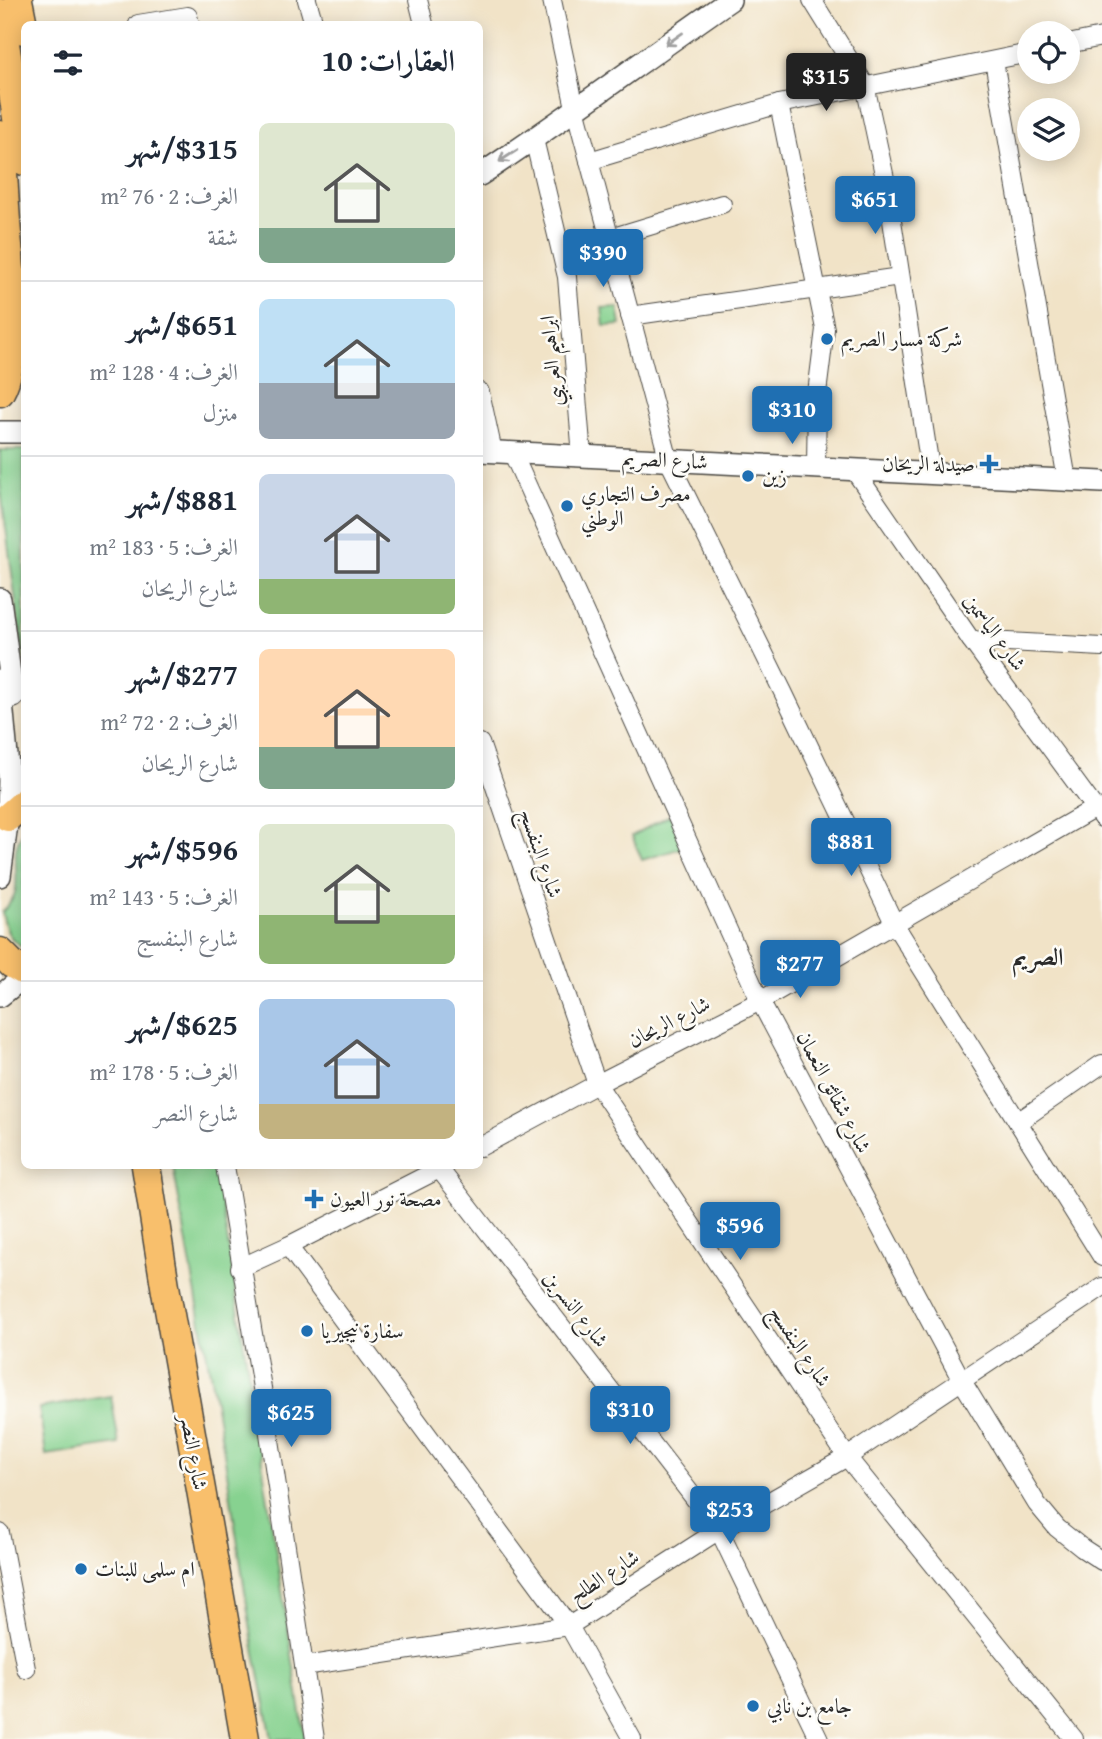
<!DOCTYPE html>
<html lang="ar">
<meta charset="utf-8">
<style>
:root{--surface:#fff;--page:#f2f2f3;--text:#1f2937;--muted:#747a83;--line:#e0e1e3;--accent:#1f6fb2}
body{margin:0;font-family:"Gentium Book Plus",Amiri,serif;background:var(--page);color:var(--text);direction:rtl;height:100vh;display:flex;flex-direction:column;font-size:26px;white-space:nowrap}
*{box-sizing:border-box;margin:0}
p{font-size:23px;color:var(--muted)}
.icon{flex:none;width:38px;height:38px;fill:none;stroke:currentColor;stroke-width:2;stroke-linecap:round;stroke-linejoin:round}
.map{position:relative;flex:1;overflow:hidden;direction:ltr}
.details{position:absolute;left:21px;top:21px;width:462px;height:1148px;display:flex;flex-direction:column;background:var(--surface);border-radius:10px;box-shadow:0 4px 18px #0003;direction:rtl}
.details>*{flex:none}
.fabs{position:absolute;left:1017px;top:21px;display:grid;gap:14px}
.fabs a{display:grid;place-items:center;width:63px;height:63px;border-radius:50%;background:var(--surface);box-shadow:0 4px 18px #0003;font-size:35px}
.price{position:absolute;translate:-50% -60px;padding:0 16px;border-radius:7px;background:var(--accent);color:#fff;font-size:23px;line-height:46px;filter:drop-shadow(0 2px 4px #0008)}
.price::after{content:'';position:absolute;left:50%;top:42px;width:21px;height:16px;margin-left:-10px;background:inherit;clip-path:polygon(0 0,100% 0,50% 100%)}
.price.selected{background:#222;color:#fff}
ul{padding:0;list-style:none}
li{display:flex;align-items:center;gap:21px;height:175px;padding:0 28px}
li+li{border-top:2px solid var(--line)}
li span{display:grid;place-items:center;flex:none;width:196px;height:140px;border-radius:10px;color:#555}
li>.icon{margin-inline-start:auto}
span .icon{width:84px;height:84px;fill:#fffc;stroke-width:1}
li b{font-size:30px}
h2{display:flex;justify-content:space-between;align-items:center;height:84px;padding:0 28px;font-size:30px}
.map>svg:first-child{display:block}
.green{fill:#87d290;stroke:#597e5e;stroke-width:2}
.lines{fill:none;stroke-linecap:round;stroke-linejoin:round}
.minor-casing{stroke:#494742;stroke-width:20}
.tertiary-casing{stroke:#494742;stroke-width:24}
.trunk-casing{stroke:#494742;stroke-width:31}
.minor{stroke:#fff;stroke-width:18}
.tertiary{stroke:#fff;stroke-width:21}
.trunk{stroke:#f8bf6c;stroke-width:28}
.oneway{stroke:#a0a0a0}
.poi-dot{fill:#1f6fb2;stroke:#fdfcf7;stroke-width:2.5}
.labels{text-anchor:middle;stroke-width:5;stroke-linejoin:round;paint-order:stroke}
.poi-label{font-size:21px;fill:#2b2b2b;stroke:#fdfcf7;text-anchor:start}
.street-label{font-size:21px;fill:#2b2b2b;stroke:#fdfcf7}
.quarter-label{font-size:24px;font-weight:bold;fill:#2b2b2b;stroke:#fdfcf7}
</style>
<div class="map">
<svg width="1102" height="1739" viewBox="0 0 1102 1739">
<rect width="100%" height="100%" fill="#fdfcf7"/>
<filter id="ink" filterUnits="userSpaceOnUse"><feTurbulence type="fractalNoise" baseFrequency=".0143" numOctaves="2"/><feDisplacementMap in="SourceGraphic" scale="14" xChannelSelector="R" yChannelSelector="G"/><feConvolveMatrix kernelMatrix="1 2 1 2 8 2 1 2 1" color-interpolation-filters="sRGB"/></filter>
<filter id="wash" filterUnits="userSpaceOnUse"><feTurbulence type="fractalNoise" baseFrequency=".00686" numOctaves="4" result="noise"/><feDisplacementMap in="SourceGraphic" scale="28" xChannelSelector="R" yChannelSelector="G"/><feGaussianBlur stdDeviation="1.57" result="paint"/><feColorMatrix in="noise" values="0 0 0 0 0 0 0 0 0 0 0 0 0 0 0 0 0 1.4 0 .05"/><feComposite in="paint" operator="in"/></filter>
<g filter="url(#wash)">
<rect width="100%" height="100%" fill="#f1e3c7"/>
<g class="green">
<path d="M618 307 621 325 604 326 602 308Z"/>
<path d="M0 450H24V662L0 484Z"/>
<path d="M670 815 685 847 642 860 632 836Z"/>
<path d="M24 831V947C9 941 5 928 2 912 7 907 13 900 15 893 21 873 8 851 24 831Z"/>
<path d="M173 1166H216L305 1739H272L252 1638 223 1446Z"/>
<path d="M111 1396 119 1444 46 1455 39 1408Z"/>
</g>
</g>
<g filter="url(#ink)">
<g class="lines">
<defs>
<g id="minor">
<path d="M307 0 314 24"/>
<path d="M418 0 424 24"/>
<path d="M552 0 575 108 669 461 783 692 895 925 1102 1257"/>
<path d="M812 0 865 85 887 188 931 474"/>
<path d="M138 24 188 16 190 24"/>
<path d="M1068 44 1102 37"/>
<path d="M994 61 1067 480"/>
<path d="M779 104 825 329 817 393 816 468"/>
<path d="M534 139 567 277 582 456"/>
<path d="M589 161 779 104 1029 53"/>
<path d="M610 238 722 204"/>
<path d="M630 316 900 277"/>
<path d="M480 392 493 452"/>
<path d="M513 454 760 1001 962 1381 1037 1504 1057 1528 1082 1548 1102 1561"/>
<path d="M854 470 971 640 1102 818"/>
<path d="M971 640 1102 647"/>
<path d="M480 743 597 1084 847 1457 1074 1739"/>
<path d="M1018 1122 1102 1064"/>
<path d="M480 1147 597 1084 760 1001 1095 808 1102 809"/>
<path d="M225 1166 264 1400 315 1739"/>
<path d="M437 1166 719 1530 819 1739"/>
<path d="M288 1246 569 1626 632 1739"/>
<path d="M240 1268 288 1246 445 1166"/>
<path d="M0 1533 26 1669"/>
<path d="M304 1666 569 1626 719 1530 847 1457 1102 1287"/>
</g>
<g id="tertiary">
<path d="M480 175C565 119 646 58 730 0"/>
<path d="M0 432H24"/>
<path d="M480 451 1102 482"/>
<path d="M0 599 13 697"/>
<path d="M0 680 9 777 8 817 0 876"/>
<path d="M0 996 24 977"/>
</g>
<g id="trunk">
<path d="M18 0 24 30"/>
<path d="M0 13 24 161"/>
<path d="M0 135C3 164 4 193 6 221 9 267 22 352 0 392"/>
<path d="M8 817 24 803"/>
<path d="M0 952 12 964 24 971"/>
<path d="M146 1166 166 1292 245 1739"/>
</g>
</defs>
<use href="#minor" class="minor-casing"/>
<use href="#tertiary" class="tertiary-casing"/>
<use href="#trunk" class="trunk-casing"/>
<use href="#minor" class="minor"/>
<use href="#tertiary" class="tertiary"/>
<use href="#trunk" class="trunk"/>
</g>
<defs><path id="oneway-shaft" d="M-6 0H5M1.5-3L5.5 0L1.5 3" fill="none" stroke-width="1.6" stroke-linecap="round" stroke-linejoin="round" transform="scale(1.75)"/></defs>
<g class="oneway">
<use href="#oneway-shaft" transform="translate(674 39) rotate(145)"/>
<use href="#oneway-shaft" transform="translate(508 156) rotate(147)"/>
</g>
</g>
<g class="poi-dot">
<circle cx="827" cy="339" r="7"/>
<path d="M985.5 453.5h7v7h7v7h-7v7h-7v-7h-7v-7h7z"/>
<circle cx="748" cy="476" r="7"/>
<circle cx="567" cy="506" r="7"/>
<path d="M310.5 1188.5h7v7h7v7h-7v7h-7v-7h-7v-7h7z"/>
<circle cx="307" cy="1331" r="7"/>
<circle cx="81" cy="1569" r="7"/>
<circle cx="753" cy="1706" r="7"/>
</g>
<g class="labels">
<g class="poi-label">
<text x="841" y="346">شركة مسار الصريم</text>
<text x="975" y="471" text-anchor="end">صيدلة الريحان</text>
<text x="762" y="483">زين</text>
<text x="581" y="501">مصرف التجاري<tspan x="581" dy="24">الوطني</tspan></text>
<text x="330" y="1206">مصحة نور العيون</text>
<text x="321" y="1338">سفارة نيجيريا</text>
<text x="95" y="1576">ام سلمى للبنات</text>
<text x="767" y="1713">جامع بن نابي</text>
</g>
<g class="street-label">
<text transform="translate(551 361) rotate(-95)" y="7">ابراهيم العريبي</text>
<text transform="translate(665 460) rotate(3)" y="7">شارع الصريم</text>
<text transform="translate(995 632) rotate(54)" y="7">شارع الياسمين</text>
<text transform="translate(541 853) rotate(71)" y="7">شارع البنفسج</text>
<text transform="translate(669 1022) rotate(-27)" y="7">شارع الريحان</text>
<text transform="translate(834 1092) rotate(62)" y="7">شارع شقائق النعمان</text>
<text transform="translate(576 1309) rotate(52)" y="7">شارع النسرين</text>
<text transform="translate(800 1346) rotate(56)" y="7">شارع البنفسج</text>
<text transform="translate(194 1452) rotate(80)" y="7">شارع النصر</text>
<text transform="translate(604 1576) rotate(-33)" y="7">شارع الطلح</text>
</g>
<g class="quarter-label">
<text x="1038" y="965">الصريم</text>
</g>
</g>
</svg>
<div class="fabs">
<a><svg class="icon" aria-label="locate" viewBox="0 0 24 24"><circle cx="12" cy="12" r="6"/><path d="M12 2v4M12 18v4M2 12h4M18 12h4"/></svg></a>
<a><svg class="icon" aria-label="layers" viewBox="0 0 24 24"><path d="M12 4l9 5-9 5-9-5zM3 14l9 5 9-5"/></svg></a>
</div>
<b class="price selected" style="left:826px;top:113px">$315</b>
<b class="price" style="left:875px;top:236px">$651</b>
<b class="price" style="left:603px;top:289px">$390</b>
<b class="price" style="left:792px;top:446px">$310</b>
<b class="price" style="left:851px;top:878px">$881</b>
<b class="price" style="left:800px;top:1000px">$277</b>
<b class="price" style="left:740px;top:1262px">$596</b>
<b class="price" style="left:630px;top:1446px">$310</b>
<b class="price" style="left:291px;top:1449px">$625</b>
<b class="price" style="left:730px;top:1546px">$253</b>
<section class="details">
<h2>العقارات: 10<svg class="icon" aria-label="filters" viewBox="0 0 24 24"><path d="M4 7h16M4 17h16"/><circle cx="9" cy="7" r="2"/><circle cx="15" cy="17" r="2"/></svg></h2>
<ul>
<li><span style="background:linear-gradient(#dfe7d0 75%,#7fa58c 0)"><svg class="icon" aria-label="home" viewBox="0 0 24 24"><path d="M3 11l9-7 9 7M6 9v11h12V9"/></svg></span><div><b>$315/شهر</b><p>الغرف: 2 · 76 m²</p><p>شقة</p></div></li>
<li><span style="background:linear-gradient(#bfe0f5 60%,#9aa5b1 0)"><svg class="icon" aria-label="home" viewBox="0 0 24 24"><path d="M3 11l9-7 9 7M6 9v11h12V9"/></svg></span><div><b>$651/شهر</b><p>الغرف: 4 · 128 m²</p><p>منزل</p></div></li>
<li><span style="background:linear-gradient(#c9d6e8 75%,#8fb573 0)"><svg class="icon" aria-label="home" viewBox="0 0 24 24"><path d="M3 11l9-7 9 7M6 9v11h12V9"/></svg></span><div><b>$881/شهر</b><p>الغرف: 5 · 183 m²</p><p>شارع الريحان</p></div></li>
<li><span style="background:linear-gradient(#ffd9b3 70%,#7fa58c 0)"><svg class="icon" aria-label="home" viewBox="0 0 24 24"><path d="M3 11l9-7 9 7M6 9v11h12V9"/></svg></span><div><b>$277/شهر</b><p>الغرف: 2 · 72 m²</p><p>شارع الريحان</p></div></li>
<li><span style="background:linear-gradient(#dfe7d0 65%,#8fb573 0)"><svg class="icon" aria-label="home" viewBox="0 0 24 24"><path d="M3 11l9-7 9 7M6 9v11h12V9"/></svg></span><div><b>$596/شهر</b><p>الغرف: 5 · 143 m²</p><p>شارع البنفسج</p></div></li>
<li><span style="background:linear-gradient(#a9c7e8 75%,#c2b280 0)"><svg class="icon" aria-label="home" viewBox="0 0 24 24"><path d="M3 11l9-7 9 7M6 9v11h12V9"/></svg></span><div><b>$625/شهر</b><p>الغرف: 5 · 178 m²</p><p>شارع النصر</p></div></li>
</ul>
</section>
</div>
